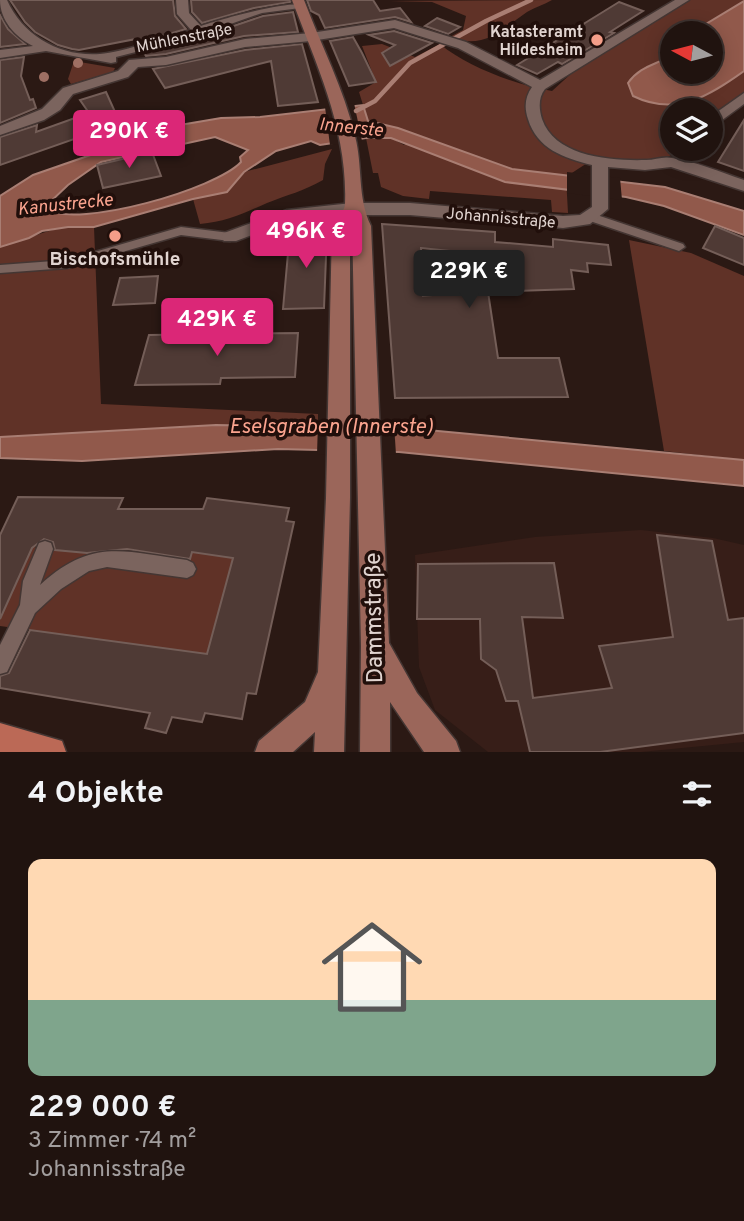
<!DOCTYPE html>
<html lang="de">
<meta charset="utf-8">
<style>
:root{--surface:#20130f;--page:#281c18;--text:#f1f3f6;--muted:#a29e9e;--line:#3d322f;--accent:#db2777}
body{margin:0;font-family:Overpass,sans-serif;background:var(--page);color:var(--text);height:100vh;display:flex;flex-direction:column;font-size:26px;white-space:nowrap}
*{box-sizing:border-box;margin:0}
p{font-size:23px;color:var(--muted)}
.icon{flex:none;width:38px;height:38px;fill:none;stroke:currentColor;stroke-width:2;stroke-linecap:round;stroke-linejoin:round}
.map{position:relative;height:752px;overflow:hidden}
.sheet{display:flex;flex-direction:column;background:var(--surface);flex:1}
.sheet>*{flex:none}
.needle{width:46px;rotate:277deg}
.fabs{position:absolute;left:660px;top:21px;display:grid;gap:14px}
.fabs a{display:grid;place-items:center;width:63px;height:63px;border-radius:50%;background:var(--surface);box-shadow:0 4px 18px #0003,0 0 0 2px var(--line);font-size:35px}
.price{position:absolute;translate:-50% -60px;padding:0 16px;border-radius:7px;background:var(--accent);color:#fff;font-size:23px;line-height:46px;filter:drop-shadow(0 2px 4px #0008)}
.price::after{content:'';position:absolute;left:50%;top:42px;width:21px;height:16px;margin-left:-10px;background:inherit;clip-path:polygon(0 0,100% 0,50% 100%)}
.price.selected{background:#222;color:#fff}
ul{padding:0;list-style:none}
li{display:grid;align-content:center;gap:14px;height:371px;padding:0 28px}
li+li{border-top:2px solid var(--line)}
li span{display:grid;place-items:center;height:217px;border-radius:14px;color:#555}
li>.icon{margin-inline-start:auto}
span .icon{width:126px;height:126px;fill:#fffc;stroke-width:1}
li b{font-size:30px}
h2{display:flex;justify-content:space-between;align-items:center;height:84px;padding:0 28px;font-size:30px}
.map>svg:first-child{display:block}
.built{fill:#371e18}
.green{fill:#603227;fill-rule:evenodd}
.water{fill:#91594b;stroke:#a97e73;stroke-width:2;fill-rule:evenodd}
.pier{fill:#2b1914}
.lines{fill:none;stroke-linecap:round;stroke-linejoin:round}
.stream{stroke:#a97e73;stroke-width:4.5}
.building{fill:#4f3a35;stroke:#745e58;stroke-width:2;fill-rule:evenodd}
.lane-casing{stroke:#443633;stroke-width:3}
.street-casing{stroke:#443633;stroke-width:3}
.secondary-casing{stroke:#443633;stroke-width:3}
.primary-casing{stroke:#443633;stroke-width:3}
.lane{fill:#7b645e;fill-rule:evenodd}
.street{fill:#7b645e;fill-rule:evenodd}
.secondary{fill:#9b665a;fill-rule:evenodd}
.primary{fill:#bb6956;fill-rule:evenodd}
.tree{fill:#9e6f63}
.poi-dot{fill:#f49e89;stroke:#210f0b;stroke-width:2.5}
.labels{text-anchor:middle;stroke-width:7;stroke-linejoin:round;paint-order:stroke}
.far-poi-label{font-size:16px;font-weight:bold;fill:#e1d4d0;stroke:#210f0b;text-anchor:end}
.far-street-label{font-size:16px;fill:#e1d4d0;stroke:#210f0b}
.far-water-label{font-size:18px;font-style:italic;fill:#fba48f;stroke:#210f0b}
.poi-label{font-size:19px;font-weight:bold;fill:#e1d4d0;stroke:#210f0b}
.water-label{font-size:21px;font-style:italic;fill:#fba48f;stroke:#210f0b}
.near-street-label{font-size:23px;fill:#e1d4d0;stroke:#210f0b}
</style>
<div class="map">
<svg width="744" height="752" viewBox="0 0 744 752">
<rect width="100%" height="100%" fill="#2b1914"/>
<path class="built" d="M641 530 713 538 744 545V742L641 752H488L435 710 419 667 415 555 535 537Z"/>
<g class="green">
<path d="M552 0C544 5 535 7 527 12 497 33 487 48 448 38L463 30 466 16 432 2 389 1Z"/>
<path d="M690 0H744V95L711 123 710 110H672V149H680C650 173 633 155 600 159 588 160 576 171 566 177L568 213 552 212 551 200 430 191 429 199 403 196 381 187 378 173H373L366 138H391L404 145 419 136 368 121 359 92 376 82 362 46 382 44 415 57 440 44C467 67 517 85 552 91L574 71ZM672 33H710V72H672Z"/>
<path d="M74 61 115 68 113 72 71 84 68 79Z"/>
<path d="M332 149 325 164 323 180C304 191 287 195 267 203 244 213 226 222 200 224L193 199 227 192 244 172Z"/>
<path d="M68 227H94L101 404 318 414V425H216L0 437V247C24 241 44 230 68 227Z"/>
<path d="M629 240 691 253 744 276V460L664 451Z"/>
<path d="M32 547 188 563 192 552 242 559 207 654 0 626V619Z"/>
</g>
<g class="water">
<path d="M744 1V71C709 96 676 117 633 96L628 83C640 66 656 65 672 55V72H710V33H691Z"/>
<path d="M363 105 368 121 398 128 512 169 665 187 744 211V235L664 206 626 197 505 182 391 138H366L320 145 311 141 276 151 244 172 227 192 193 199 94 227H68L42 231 29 238 0 247V196L33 175 174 126 221 118 260 117ZM215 137 248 150 240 157 241 162C216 189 78 229 46 209L49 203 68 185 101 162Z"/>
<path d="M216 425 406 428 744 460V486L399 452 278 449 82 461 0 458V437Z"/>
</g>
<g class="pier">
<path d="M354 103 362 141 330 145 325 107Z"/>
<path d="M567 172 620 178 622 200 567 193Z"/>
<path d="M318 422 394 424 396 455 317 454Z"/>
</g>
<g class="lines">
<path class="stream" d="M356 111 375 101 410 63 486 21 531 0"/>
</g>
<g class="building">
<path d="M10 0H173L175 16 186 29 138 43 136 39 79 50 72 49 58 45 35 32 25 22Z"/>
<path d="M191 0H290V2L254 8 202 23 192 12Z"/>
<path d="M307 0H373L380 11 400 8 411 22 395 17 325 28 319 15 311 11Z"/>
<path d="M619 2 643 11 610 32 614 33 562 64 558 62 537 74 517 65Z"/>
<path d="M293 12 298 32 244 36 166 54 146 56 144 53 192 40 263 16Z"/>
<path d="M0 15 8 29 25 44 0 47Z"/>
<path d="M437 18 460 27 448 34 425 26Z"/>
<path d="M394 31 432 43 390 66 382 53 395 45 369 35Z"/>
<path d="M353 37 362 53 376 82 349 86 330 41Z"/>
<path d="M302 44 318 102 278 106 271 61 165 88 153 69 245 50Z"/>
<path d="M24 57 21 76 30 100 33 99 36 108 0 123V60Z"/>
<path d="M106 92 120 123 0 165V137L37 125 36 132 89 113 80 100Z"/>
<path d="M744 120V171L718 162Z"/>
<path d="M152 152 161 176 103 188 97 165Z"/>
<path d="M382 224 495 232V242L553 247V239L608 245 611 265 587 263 588 272 571 270 574 289 488 292 498 358H559L568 397 395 398ZM421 248 459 252 464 292 423 296Z"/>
<path d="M715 226 744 238V265L703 248Z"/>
<path d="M290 231H327L324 308 283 309Z"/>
<path d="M158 276 155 303 113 305 120 278Z"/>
<path d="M298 333 295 377 221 378 220 384 135 385 149 335Z"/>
<path d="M18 497 123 498 118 509H203L207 498 289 508 286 521 294 522 256 694 247 693 242 719 205 713 202 722 172 717 166 733 145 728 150 713 0 688V676L9 673 30 630 207 654 233 558 192 552 190 559 127 549 87 553 55 550 53 542 44 539 32 548 0 619V535Z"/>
<path d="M657 535 712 541 728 620 744 618V733L600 752H530L518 701H506L496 670 481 659 480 619H417L418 564 554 563 563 618 522 617 533 698 612 688 599 646 673 637Z"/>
</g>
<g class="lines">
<defs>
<g id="lane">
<path d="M591 213 683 244 685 247 679 251 587 220V214Z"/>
<path d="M181 227 230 233 236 237 230 241 181 235 67 268 0 273V265L67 260Z"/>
<path d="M45 541 51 543 53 549 40 585C93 537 124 552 187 560L193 563 196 569 193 575 187 578 107 567 89 571 61 589 35 613 7 672 0 674V645L20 605 23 581 39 543Z"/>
</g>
<g id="street">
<path d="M0 0H7C23 36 60 57 100 54 122 52 169 37 191 30L177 14 176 0H188L189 13 201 26C221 19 289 0 306 5L300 8 262 13 191 38 116 57V62L111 63 46 51 0 58V50L33 46C15 37 0 20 0 0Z"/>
<path d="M675 0H689L545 89C538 98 539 109 542 119 555 157 611 161 646 160 655 160 663 156 672 158 697 162 720 172 744 180V191L671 167 645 170 608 167V209L590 224 563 228 410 215H352L289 221 236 241H224L221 237 224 233 287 210 352 203H410L563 216 580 215 592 207V165C564 158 537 149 528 119 524 107 525 97 532 87L458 48 394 28 311 41 245 47 166 65 138 67 128 77 73 94 60 110 44 120 0 135V126L42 109 63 88 118 71 129 60 166 57 245 39 311 33 395 20 466 42 540 80Z"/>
<path d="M744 93V104L710 129V117Z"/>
</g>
<path id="secondary" d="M292 0H304C321 45 344 89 355 136 363 167 357 197 371 226L389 643 417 693 456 741 460 752H424L390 702V752H360L361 646 352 223 350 227V498L344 752H314L315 732 293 752H255L259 741 305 702 318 672 326 498 332 227C336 220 345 211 345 204 348 131 317 66 292 0Z"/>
<path id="primary" d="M0 723 62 741 66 752H0Z"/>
</defs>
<use href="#lane" class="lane-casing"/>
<use href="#street" class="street-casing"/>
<use href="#secondary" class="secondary-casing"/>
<use href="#primary" class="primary-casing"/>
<use href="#lane" class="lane"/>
<use href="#street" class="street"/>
<use href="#secondary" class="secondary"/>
<use href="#primary" class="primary"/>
</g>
<g class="tree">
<circle cx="78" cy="63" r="5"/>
<circle cx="44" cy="77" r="5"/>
</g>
<g class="poi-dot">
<circle cx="597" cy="40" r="7"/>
<circle cx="115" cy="236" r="7"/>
</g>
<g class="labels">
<g class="far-poi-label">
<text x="583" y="37">Katasteramt<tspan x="583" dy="18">Hildesheim</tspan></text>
</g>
<g class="far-street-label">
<text transform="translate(184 37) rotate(-11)" y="6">Mühlenstraße</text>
<text transform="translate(501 217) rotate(5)" y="6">Johannisstraße</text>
</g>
<g class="far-water-label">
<text transform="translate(351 127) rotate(6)" y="6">Innerste</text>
<text transform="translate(65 204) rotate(-6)" y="6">Kanustrecke</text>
</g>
<g class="poi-label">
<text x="115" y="265">Bischofsmühle</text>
</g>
<g class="water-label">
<text x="331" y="433">Eselsgraben (Innerste)</text>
</g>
<g class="near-street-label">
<text transform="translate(373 618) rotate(-91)" y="8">Dammstraße</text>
</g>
</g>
</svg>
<div class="fabs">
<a><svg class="needle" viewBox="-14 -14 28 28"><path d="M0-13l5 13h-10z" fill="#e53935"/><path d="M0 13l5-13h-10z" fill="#a29e9e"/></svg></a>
<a><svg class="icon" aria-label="layers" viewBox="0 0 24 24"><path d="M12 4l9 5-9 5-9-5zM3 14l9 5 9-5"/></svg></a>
</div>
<b class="price" style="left:129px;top:170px">290K €</b>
<b class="price" style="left:306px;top:270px">496K €</b>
<b class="price selected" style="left:469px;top:310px">229K €</b>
<b class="price" style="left:217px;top:358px">429K €</b>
</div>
<section class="sheet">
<h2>4 Objekte<svg class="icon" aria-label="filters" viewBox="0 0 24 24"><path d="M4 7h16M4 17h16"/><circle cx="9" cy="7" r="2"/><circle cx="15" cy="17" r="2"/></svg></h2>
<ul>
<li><span style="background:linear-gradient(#ffd9b3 65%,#7fa58c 0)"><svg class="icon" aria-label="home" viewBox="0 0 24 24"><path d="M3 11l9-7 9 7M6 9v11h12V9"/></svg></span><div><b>229 000 €</b><p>3 Zimmer · 74 m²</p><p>Johannisstraße</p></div></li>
</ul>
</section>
